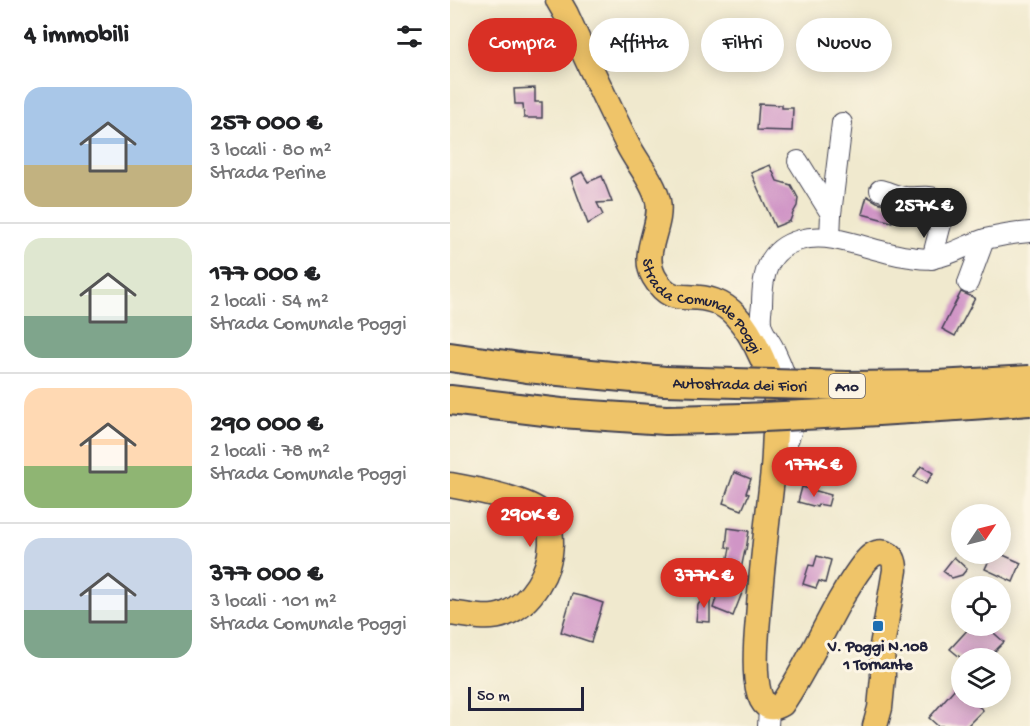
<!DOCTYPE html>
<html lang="it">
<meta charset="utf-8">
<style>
:root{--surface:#fff;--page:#f6f6f6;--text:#202124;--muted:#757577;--line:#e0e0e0;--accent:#d93025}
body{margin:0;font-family:"Gochi Hand",sans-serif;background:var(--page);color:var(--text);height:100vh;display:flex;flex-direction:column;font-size:22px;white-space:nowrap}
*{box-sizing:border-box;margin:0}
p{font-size:20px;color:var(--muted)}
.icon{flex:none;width:33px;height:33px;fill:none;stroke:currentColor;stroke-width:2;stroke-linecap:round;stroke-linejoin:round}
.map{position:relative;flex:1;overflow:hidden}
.side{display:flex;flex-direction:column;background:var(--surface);width:450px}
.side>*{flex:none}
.hud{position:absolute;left:18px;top:18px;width:471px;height:54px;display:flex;gap:12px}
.needle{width:39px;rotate:55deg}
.buttons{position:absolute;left:501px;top:504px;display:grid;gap:12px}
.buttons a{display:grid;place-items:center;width:60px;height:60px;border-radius:50%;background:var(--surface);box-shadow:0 3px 15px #0003;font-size:30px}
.scale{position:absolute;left:18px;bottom:15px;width:116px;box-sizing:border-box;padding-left:6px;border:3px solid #22223b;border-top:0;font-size:16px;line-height:21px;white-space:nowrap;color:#22223b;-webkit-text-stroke:4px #fcf5e5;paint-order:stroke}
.price{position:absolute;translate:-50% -51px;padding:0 14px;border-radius:21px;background:var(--accent);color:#fff;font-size:20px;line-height:39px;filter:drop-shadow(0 2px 3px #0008)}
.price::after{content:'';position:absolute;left:50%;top:36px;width:18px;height:14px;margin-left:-9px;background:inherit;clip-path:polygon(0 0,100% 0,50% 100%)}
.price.active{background:#222;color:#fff}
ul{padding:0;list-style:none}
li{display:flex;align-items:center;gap:18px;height:150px;padding:0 24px}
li+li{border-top:2px solid var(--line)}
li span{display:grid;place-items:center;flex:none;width:168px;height:120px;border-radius:18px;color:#555}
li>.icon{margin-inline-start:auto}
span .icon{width:72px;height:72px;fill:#fffc;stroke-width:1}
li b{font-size:26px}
h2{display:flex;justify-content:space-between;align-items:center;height:72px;padding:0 24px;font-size:26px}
.tag{padding:0 21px;border-radius:27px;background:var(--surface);box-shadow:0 3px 15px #0003;font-size:21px;line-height:54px}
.tag.active{background:var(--accent);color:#fff}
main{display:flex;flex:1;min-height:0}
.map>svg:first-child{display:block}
.building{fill:#d095c6}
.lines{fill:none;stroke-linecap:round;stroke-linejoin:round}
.minor-casing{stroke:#414051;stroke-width:22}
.major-casing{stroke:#414051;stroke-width:27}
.highway-casing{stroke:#414051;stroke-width:32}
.minor{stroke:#fff;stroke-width:20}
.major{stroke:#efc469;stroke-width:24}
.highway{stroke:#efc469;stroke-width:28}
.highway-bridge-casing{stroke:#414051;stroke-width:32;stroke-linecap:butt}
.highway-bridge{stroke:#efc469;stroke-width:28}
.poi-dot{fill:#1f6fb2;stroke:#fcf5e5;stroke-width:2}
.labels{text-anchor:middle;stroke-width:6;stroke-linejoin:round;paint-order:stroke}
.shield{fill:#fcf5e5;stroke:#63616e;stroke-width:1.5}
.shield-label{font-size:15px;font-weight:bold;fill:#22223b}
.street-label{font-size:16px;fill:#22223b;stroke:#fcf5e5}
.poi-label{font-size:16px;font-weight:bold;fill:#22223b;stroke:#fcf5e5}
</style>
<main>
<section class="side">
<h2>4 immobili<svg class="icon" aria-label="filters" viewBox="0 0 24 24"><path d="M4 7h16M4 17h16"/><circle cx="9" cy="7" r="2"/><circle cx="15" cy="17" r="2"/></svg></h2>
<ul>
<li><span style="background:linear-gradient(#a9c7e8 65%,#c2b280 0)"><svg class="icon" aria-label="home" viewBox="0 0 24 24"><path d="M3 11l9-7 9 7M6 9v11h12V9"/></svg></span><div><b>257 000 €</b><p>3 locali · 80 m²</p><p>Strada Perine</p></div></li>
<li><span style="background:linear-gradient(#dfe7d0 65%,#7fa58c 0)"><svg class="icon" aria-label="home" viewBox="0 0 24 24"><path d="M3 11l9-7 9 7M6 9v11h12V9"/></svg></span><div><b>177 000 €</b><p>2 locali · 54 m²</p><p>Strada Comunale Poggi</p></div></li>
<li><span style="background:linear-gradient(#ffd9b3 65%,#8fb573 0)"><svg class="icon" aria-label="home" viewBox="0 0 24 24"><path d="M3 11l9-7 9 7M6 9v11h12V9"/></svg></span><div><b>290 000 €</b><p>2 locali · 78 m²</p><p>Strada Comunale Poggi</p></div></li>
<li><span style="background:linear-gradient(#c9d6e8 60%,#7fa58c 0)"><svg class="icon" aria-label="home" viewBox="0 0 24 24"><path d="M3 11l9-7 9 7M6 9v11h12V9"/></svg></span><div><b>377 000 €</b><p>3 locali · 101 m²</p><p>Strada Comunale Poggi</p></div></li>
</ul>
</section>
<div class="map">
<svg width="580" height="726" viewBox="0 0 580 726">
<rect width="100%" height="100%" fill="#fcf5e5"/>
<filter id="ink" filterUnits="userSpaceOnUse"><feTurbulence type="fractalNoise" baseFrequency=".0167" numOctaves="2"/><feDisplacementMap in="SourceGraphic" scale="12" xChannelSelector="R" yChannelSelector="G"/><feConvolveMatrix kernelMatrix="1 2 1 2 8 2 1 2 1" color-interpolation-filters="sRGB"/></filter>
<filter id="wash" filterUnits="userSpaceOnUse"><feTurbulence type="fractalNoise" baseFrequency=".008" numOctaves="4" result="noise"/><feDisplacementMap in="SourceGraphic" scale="24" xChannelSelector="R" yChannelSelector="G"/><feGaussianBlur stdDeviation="1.35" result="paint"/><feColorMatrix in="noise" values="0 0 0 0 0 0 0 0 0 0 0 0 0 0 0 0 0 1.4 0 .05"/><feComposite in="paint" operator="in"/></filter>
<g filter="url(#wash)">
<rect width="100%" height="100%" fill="#f0e9ce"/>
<g id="blocks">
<g class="building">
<path d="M85 88V102H92V118H74L73 104H65L64 89Z"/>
<path d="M309 104 332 105V108H343L342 131 307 130Z"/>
<path d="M320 165 327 181 341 185 348 198 347 206 343 213 340 221 325 227 301 173Z"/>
<path d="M132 172 138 182 152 176 162 202 147 203 153 215 138 224 121 178Z"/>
<path d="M417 196 427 202 446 207 442 222 412 214Z"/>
<path d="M511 292 525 298 505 336 492 329Z"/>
<path d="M471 466 483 473 476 484 464 477Z"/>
<path d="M284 472 301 479 296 493 299 494 292 510 273 503Z"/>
<path d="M352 487 381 495 378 506 368 504 367 507 348 502Z"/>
<path d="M278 528 299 531 296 550H295L290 574 297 576V580L283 616 263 608 276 567 280 548 276 547Z"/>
<path d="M542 554H551L571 563 563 582 535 569Z"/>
<path d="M367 556 381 560 375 583 369 581 366 588 353 584 359 565 364 566Z"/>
<path d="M504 557 517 569 512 575 502 578 493 571Z"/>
<path d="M260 587V622L246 621 248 605Z"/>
<path d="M122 594 135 597 153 603 141 642 111 632Z"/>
<path d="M521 626H536L554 642 538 658H511L500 649Z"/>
<path d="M506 687 512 692V698H518L533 710 517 726H488L479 718Z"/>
</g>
</g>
</g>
<g filter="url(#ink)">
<use href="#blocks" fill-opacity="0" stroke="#414051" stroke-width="1.5"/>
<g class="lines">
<defs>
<g id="minor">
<path d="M348 161 381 214"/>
<path d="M430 190C438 192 447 196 455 197 468 199 484 192 493 204V216L482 259"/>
<path d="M380 238 381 214 392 123"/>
<path d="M518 283 534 240"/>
<path d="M323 462C329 453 337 445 340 435 349 410 336 374 325 351 322 343 315 336 312 327 310 321 311 311 312 305 312 275 317 249 350 240 384 230 425 254 461 257 468 258 477 260 484 258 502 255 518 244 535 239 549 236 565 233 580 232"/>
<path d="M318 726 319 709"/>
</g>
<g id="major">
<path id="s1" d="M108 0 116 14C136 58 156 102 178 145 187 163 204 182 208 201 213 227 190 252 204 277 222 308 238 291 264 301 272 304 280 309 286 316 304 335 324 380 327 406 328 415 326 424 325 433 324 448 324 464 322 479 317 525 311 572 308 619 307 632 296 726 332 704 354 672 370 636 389 602 396 590 410 565 421 556 426 552 432 551 438 554 444 557 445 563 445 570L432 646 433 677 430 708 425 726"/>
<path d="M0 485C22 489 72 498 89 511 100 520 101 530 101 544 100 572 82 603 55 614 38 621 17 615 0 613"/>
</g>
<g id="highway">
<path d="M0 357 77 368 215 381"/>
<path d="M0 400 111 413 216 420"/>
</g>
</defs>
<use href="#minor" class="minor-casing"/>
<use href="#major" class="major-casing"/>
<use href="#highway" class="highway-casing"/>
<use href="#minor" class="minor"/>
<use href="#major" class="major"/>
<use href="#highway" class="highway"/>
<defs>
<g id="highway-bridge">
<path id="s2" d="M215 381 397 386 487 385 580 380"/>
<path d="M216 420C337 418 458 409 580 401"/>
</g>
</defs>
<use href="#highway-bridge" class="highway-bridge-casing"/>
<use href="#highway-bridge" class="highway-bridge"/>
</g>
</g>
<rect class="poi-dot" x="422" y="620" width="12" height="12" rx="3"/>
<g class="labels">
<rect class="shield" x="379" y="374" width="36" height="24" rx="4.5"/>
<g class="shield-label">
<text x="397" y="391">A10</text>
</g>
<g class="street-label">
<text dy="6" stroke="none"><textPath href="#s1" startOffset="362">Strada Comunale Poggi</textPath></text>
<text dy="6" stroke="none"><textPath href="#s2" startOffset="75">Autostrada dei Fiori</textPath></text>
</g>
<g class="poi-label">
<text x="428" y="651">V. Poggi N.108<tspan x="428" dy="18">1 Tornante</tspan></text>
</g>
</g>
</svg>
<div class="buttons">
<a><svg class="needle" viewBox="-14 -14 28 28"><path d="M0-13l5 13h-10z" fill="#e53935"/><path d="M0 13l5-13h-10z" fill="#757577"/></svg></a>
<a><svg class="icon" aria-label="locate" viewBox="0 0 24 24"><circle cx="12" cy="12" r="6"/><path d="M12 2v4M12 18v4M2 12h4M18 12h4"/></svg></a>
<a><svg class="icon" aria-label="layers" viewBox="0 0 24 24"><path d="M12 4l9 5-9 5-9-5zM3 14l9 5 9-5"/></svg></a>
</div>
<div class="scale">50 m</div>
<b class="price active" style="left:474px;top:239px">257K €</b>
<b class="price" style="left:364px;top:498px">177K €</b>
<b class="price" style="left:80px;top:548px">290K €</b>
<b class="price" style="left:254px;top:609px">377K €</b>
<div class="hud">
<a class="tag active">Compra</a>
<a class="tag">Affitta</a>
<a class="tag">Filtri</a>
<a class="tag">Nuovo</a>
</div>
</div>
</main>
